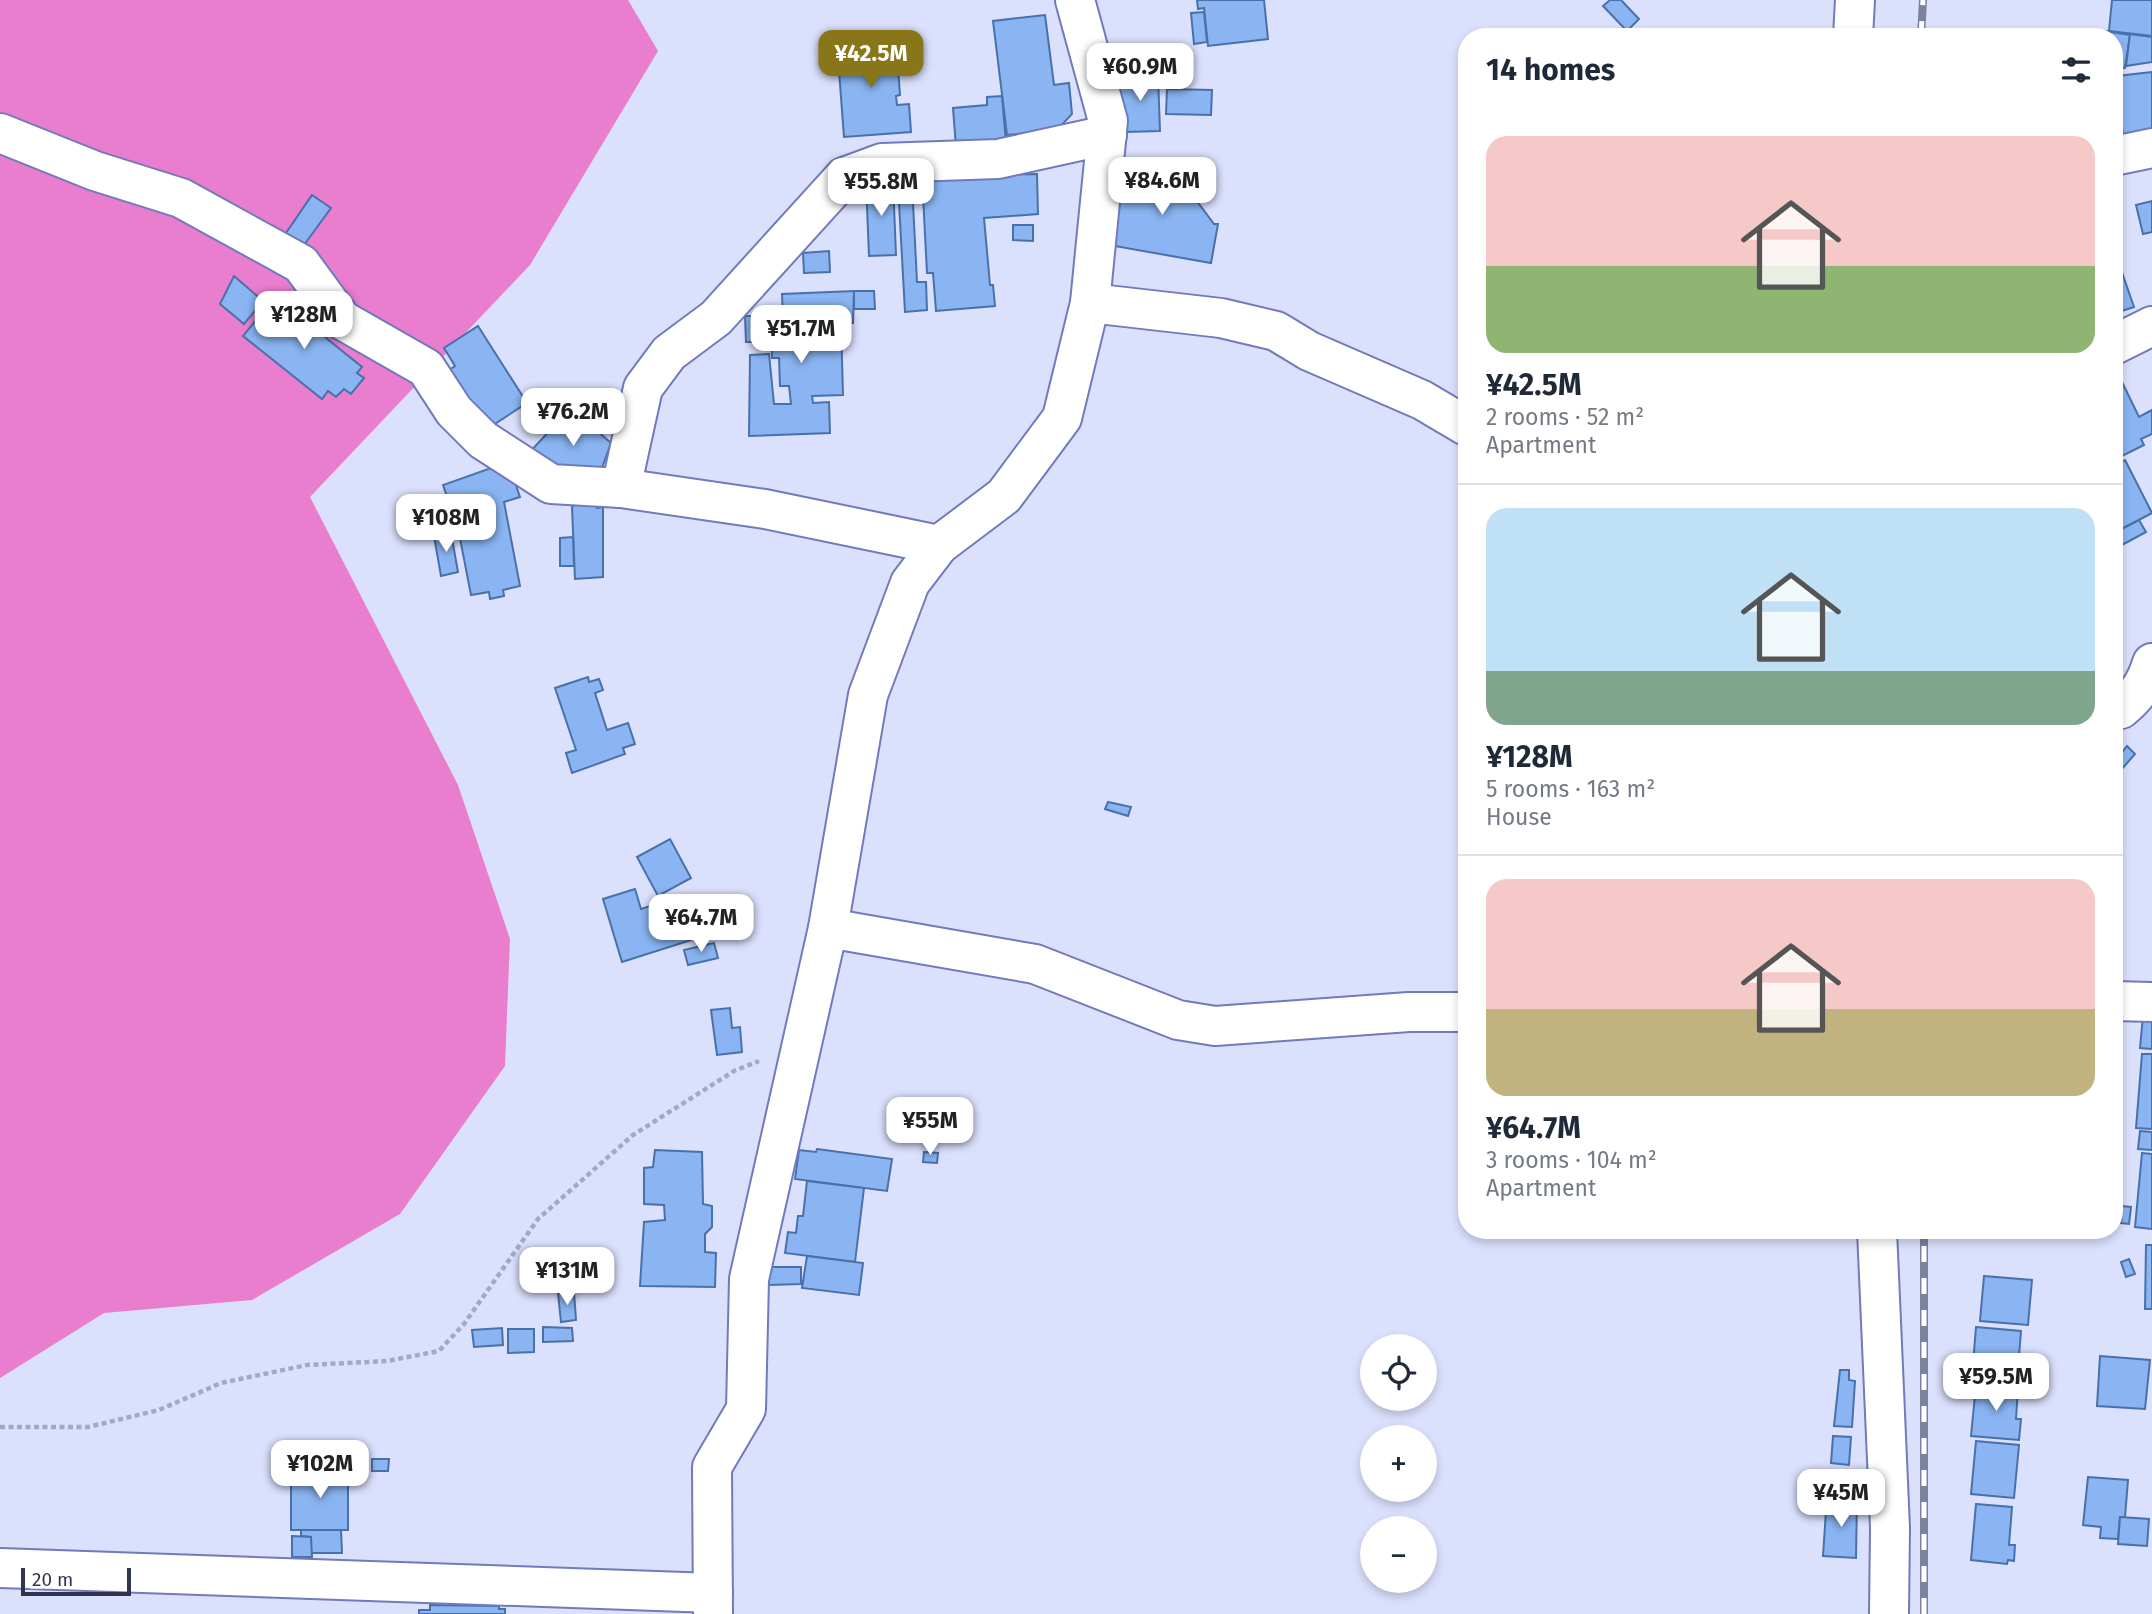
<!DOCTYPE html>
<meta charset="utf-8">
<style>
:root{--surface:#fff;--page:#f6f6f7;--text:#1f2937;--muted:#747a83;--line:#e0e1e3;--accent:#887619}
body{margin:0;font-family:"Fira Sans",sans-serif;background:var(--page);color:var(--text);height:100vh;display:flex;flex-direction:column;font-size:26px;white-space:nowrap}
*{box-sizing:border-box;margin:0}
p{font-size:23px;color:var(--muted)}
.icon{flex:none;width:38px;height:38px;fill:none;stroke:currentColor;stroke-width:2;stroke-linecap:round;stroke-linejoin:round}
.map{position:relative;flex:1;overflow:hidden}
.side{position:absolute;left:1458px;top:28px;width:665px;height:1211px;display:flex;flex-direction:column;background:var(--surface);border-radius:28px;box-shadow:0 4px 10px #0003}
.side>*{flex:none}
.buttons{position:absolute;left:1360px;top:1334px;display:grid;gap:14px}
.buttons a{display:grid;place-items:center;width:77px;height:77px;border-radius:50%;background:var(--surface);box-shadow:0 4px 10px #0003;font-size:35px}
.scale{position:absolute;left:21px;bottom:18px;width:110px;box-sizing:border-box;padding-left:7px;border:4px solid #303450;border-top:0;font-size:19px;line-height:24px;white-space:nowrap;color:#303450;-webkit-text-stroke:5px #fff;paint-order:stroke}
.price{position:absolute;translate:-50% -60px;padding:0 16px;border-radius:14px;background:#fff;color:#222;font-size:23px;line-height:46px;filter:drop-shadow(0 2px 4px #0008)}
.price::after{content:'';position:absolute;left:50%;top:42px;width:21px;height:16px;margin-left:-10px;background:inherit;clip-path:polygon(0 0,100% 0,50% 100%)}
.price.active{background:var(--accent);color:#fff}
ul{padding:0;list-style:none}
li{display:grid;align-content:center;gap:14px;height:371px;padding:0 28px}
li+li{border-top:2px solid var(--line)}
li span{display:grid;place-items:center;height:217px;border-radius:21px;color:#555}
li>.icon{margin-inline-start:auto}
span .icon{width:126px;height:126px;fill:#fffc;stroke-width:1}
li b{font-size:30px}
h2{display:flex;justify-content:space-between;align-items:center;height:84px;padding:0 28px;font-size:30px}
.map>svg:first-child{display:block}
.forest{fill:#e97dce}
.building{fill:#8ab5f2;stroke:#4971a9;stroke-width:2}
.lines{fill:none;stroke-linecap:round;stroke-linejoin:round}
.minor-casing{stroke:#717abb;stroke-width:42}
.path{stroke:#a4a8c5;stroke-width:4.5;stroke-dasharray:5 3.5;stroke-linecap:butt}
.minor{stroke:#fff;stroke-width:38}
.rail-casing{stroke:#7c819d;stroke-width:8}
.rail{stroke:#fff;stroke-width:5;stroke-dasharray:16;stroke-linecap:butt}
</style>
<div class="map">
<svg width="2152" height="1614" viewBox="0 0 2152 1614">
<rect width="100%" height="100%" fill="#dbe0fd"/>
<path class="forest" d="M0 0H628L658 51 530 265 310 497 458 785 510 939 505 1066 400 1214 252 1300 104 1313 0 1378Z"/>
<g class="building">
<path d="M1197 0H1264L1268 39 1208 46 1204 8 1198 9Z"/>
<path d="M1610 0H1621L1639 19 1627 31 1603 6Z"/>
<path d="M2112 0H2152V36L2109 31Z"/>
<path d="M1204 12 1207 42 1194 44 1191 13Z"/>
<path d="M1045 15 1054 85 1069 83 1072 114 1057 130 1007 135 993 21Z"/>
<path d="M2105 31 2130 35 2125 68 2114 67V37H2105Z"/>
<path d="M2130 34 2152 37V62L2126 66Z"/>
<path d="M896 41 900 95 896 96 897 105 909 104 911 132 844 137 837 45Z"/>
<path d="M2152 72V132L2123 136 2117 76Z"/>
<path d="M1158 76 1160 131 1126 132 1115 77Z"/>
<path d="M1167 89 1212 90 1211 115 1166 114Z"/>
<path d="M1002 96 1006 143 956 147 953 108 987 105V97Z"/>
<path d="M1138 166 1164 170V166L1185 185 1214 224H1218L1211 263 1109 245 1122 175 1135 177Z"/>
<path d="M1037 174 1038 214 984 218 990 285H993L995 306 936 311 933 273H927L922 176Z"/>
<path d="M893 181 896 255 869 256 866 182Z"/>
<path d="M312 195 331 208 304 245 286 233Z"/>
<path d="M2152 201V232L2143 234 2136 205Z"/>
<path d="M899 203H913L917 282H926L927 310 905 312Z"/>
<path d="M2114 207 2120 208 2118 247H2114Z"/>
<path d="M1013 225H1033V241L1013 240Z"/>
<path d="M829 251 830 272 804 273 803 253Z"/>
<path d="M2116 255 2134 307 2115 313 2118 319 2114 320Z"/>
<path d="M234 276 263 301 244 324 220 304Z"/>
<path d="M854 291H874L875 309H854Z"/>
<path d="M854 291 853 323H841L843 395 812 396 813 403 829 402 830 433 749 436 750 355 769 354 774 404H791L789 386H780L779 358H772L771 319 783 318 782 294Z"/>
<path d="M275 297 362 367 357 373 364 378 351 394 344 389 336 397 328 391 322 399 243 336Z"/>
<path d="M745 316H763V342H746Z"/>
<path d="M478 326 527 403 484 431 446 372 455 366 444 348Z"/>
<path d="M2122 382 2139 417 2152 410V434L2141 439 2144 445 2114 460V386Z"/>
<path d="M571 408 611 443 596 484 525 457Z"/>
<path d="M2125 460 2152 513 2114 533V466Z"/>
<path d="M508 462 520 497 504 502 520 586 503 590 504 596 490 599 489 592 471 595 458 528 443 485Z"/>
<path d="M578 502H597V508L603 507V577L575 579 572 507Z"/>
<path d="M2139 520 2146 532 2120 546 2114 533Z"/>
<path d="M451 533 458 572 441 576 434 536Z"/>
<path d="M573 537 574 566H560V538Z"/>
<path d="M588 677 589 682 599 679 603 690 595 693 607 730 628 723 635 744 623 748 625 754 572 773 566 753 576 750 555 688Z"/>
<path d="M2127 746 2135 754 2121 770 2115 762Z"/>
<path d="M1108 802 1131 807 1128 816 1105 809Z"/>
<path d="M670 839 691 878 658 896 637 857Z"/>
<path d="M635 889 641 909 678 897 691 940 622 962 603 899Z"/>
<path d="M714 943 718 958 688 965 684 950Z"/>
<path d="M730 1008 732 1028 740 1027 742 1052 717 1055 711 1010Z"/>
<path d="M2143 1016 2152 1017V1049L2140 1048Z"/>
<path d="M2142 1054H2152V1129L2136 1128Z"/>
<path d="M2140 1131 2152 1132V1150L2138 1149Z"/>
<path d="M817 1149 892 1159 887 1191 795 1179 799 1150 816 1152Z"/>
<path d="M655 1150 702 1152 703 1204 712 1206V1227L705 1234V1252L716 1253 715 1287 640 1286 644 1222 665 1220 664 1205 644 1204V1168L653 1167Z"/>
<path d="M924 1152 938 1153 937 1163 923 1162Z"/>
<path d="M2142 1153 2152 1154V1229L2135 1227Z"/>
<path d="M807 1181 864 1188 855 1262 785 1253 788 1232 796 1233 798 1216H803Z"/>
<path d="M2122 1206 2131 1207 2129 1224 2121 1223Z"/>
<path d="M2146 1245H2152V1309H2145Z"/>
<path d="M807 1256 863 1263 859 1295 802 1288Z"/>
<path d="M571 1257 572 1287 556 1288 555 1258Z"/>
<path d="M2129 1259 2135 1274 2126 1277 2121 1262Z"/>
<path d="M769 1267H801V1284L769 1285Z"/>
<path d="M1984 1276 2032 1280 2028 1325 1980 1321Z"/>
<path d="M574 1292 576 1320 561 1322 558 1293Z"/>
<path d="M543 1327 572 1328 573 1341 543 1342Z"/>
<path d="M1976 1327 2021 1331 2017 1381 1972 1377Z"/>
<path d="M502 1328 503 1345 474 1347 472 1330Z"/>
<path d="M508 1329H534V1352L508 1353Z"/>
<path d="M2100 1356 2150 1360 2145 1409 2097 1406Z"/>
<path d="M1840 1370H1849V1380L1855 1381 1852 1427 1834 1426Z"/>
<path d="M1976 1385 2018 1389 2016 1419H2021L2019 1440 1971 1436Z"/>
<path d="M1833 1436 1851 1437 1849 1465 1831 1463Z"/>
<path d="M1976 1441 2019 1445 2014 1498 1971 1494Z"/>
<path d="M372 1459H389L388 1471H372Z"/>
<rect x="291" y="1470" width="57" height="60"/>
<path d="M1832 1471 1858 1474 1856 1493 1831 1490Z"/>
<path d="M2088 1477 2128 1480 2125 1517H2120L2118 1539 2100 1538 2101 1527 2083 1525Z"/>
<path d="M1831 1498 1857 1499 1856 1558 1823 1556 1826 1511 1830 1512Z"/>
<path d="M1976 1504 2012 1507 2009 1545H2015L2014 1561 2008 1560 2007 1564 1971 1560Z"/>
<path d="M2120 1517 2149 1519 2147 1546 2118 1544Z"/>
<path d="M301 1530H341L342 1553H311V1537L301 1536Z"/>
<path d="M292 1536 311 1537 312 1557H292Z"/>
<path d="M430 1605 499 1606V1609H505V1614H419V1610H430Z"/>
</g>
<g class="lines">
<defs>
<g id="minor">
<path d="M1853 37 1855 0"/>
<path d="M0 133 95 171 181 198 301 264 342 320 426 368 454 411 483 440 551 484 621 488 765 509 939 545"/>
<path d="M2114 156 2152 148"/>
<path d="M1090 303 1221 318 1276 331 1309 351 1422 400 1466 426"/>
<path d="M2114 345 2152 326"/>
<path d="M621 488 643 388 669 353 716 318 844 177 882 163 998 159 1107 135"/>
<path d="M2114 706 2121 709C2137 696 2146 683 2152 663"/>
<path d="M828 928 1035 964 1178 1020 1215 1026 1409 1012H1466"/>
<path d="M2114 1001 2152 1002"/>
<path d="M1877 1230 1890 1528 1889 1614"/>
<path d="M0 1568 713 1593"/>
<path d="M713 1614 712 1467 746 1409 749 1279 828 928 868 695 910 583 939 545 1004 496 1062 418 1090 303 1108 121 1075 0"/>
</g>
</defs>
<use href="#minor" class="minor-casing"/>
<path class="path" d="M0 1427H88L159 1410 221 1383 307 1365 387 1361 439 1351 464 1324 538 1219 633 1135 734 1071 759 1061"/>
<use href="#minor" class="minor"/>
<defs>
<g id="rail">
<path d="M1921 37 1923 0"/>
<path d="M1924 1614V1230"/>
</g>
</defs>
<use href="#rail" class="rail-casing"/>
<use href="#rail" class="rail"/>
</g>
</svg>
<div class="buttons">
<a><svg class="icon" aria-label="locate" viewBox="0 0 24 24"><circle cx="12" cy="12" r="6"/><path d="M12 2v4M12 18v4M2 12h4M18 12h4"/></svg></a>
<a>+</a>
<a>−</a>
</div>
<div class="scale">20 m</div>
<b class="price active" style="left:871px;top:90px">¥42.5M</b>
<b class="price" style="left:1140px;top:103px">¥60.9M</b>
<b class="price" style="left:1162px;top:217px">¥84.6M</b>
<b class="price" style="left:881px;top:218px">¥55.8M</b>
<b class="price" style="left:304px;top:351px">¥128M</b>
<b class="price" style="left:801px;top:365px">¥51.7M</b>
<b class="price" style="left:573px;top:448px">¥76.2M</b>
<b class="price" style="left:446px;top:554px">¥108M</b>
<b class="price" style="left:701px;top:954px">¥64.7M</b>
<b class="price" style="left:930px;top:1157px">¥55M</b>
<b class="price" style="left:567px;top:1307px">¥131M</b>
<b class="price" style="left:1996px;top:1413px">¥59.5M</b>
<b class="price" style="left:320px;top:1500px">¥102M</b>
<b class="price" style="left:1841px;top:1529px">¥45M</b>
<section class="side">
<h2>14 homes<svg class="icon" aria-label="filters" viewBox="0 0 24 24"><path d="M4 7h16M4 17h16"/><circle cx="9" cy="7" r="2"/><circle cx="15" cy="17" r="2"/></svg></h2>
<ul>
<li><span style="background:linear-gradient(#f6c9c9 60%,#8fb573 0)"><svg class="icon" aria-label="home" viewBox="0 0 24 24"><path d="M3 11l9-7 9 7M6 9v11h12V9"/></svg></span><div><b>¥42.5M</b><p>2 rooms · 52 m²</p><p>Apartment</p></div></li>
<li><span style="background:linear-gradient(#bfe0f5 75%,#7fa58c 0)"><svg class="icon" aria-label="home" viewBox="0 0 24 24"><path d="M3 11l9-7 9 7M6 9v11h12V9"/></svg></span><div><b>¥128M</b><p>5 rooms · 163 m²</p><p>House</p></div></li>
<li><span style="background:linear-gradient(#f6c9c9 60%,#c2b280 0)"><svg class="icon" aria-label="home" viewBox="0 0 24 24"><path d="M3 11l9-7 9 7M6 9v11h12V9"/></svg></span><div><b>¥64.7M</b><p>3 rooms · 104 m²</p><p>Apartment</p></div></li>
</ul>
</section>
</div>
